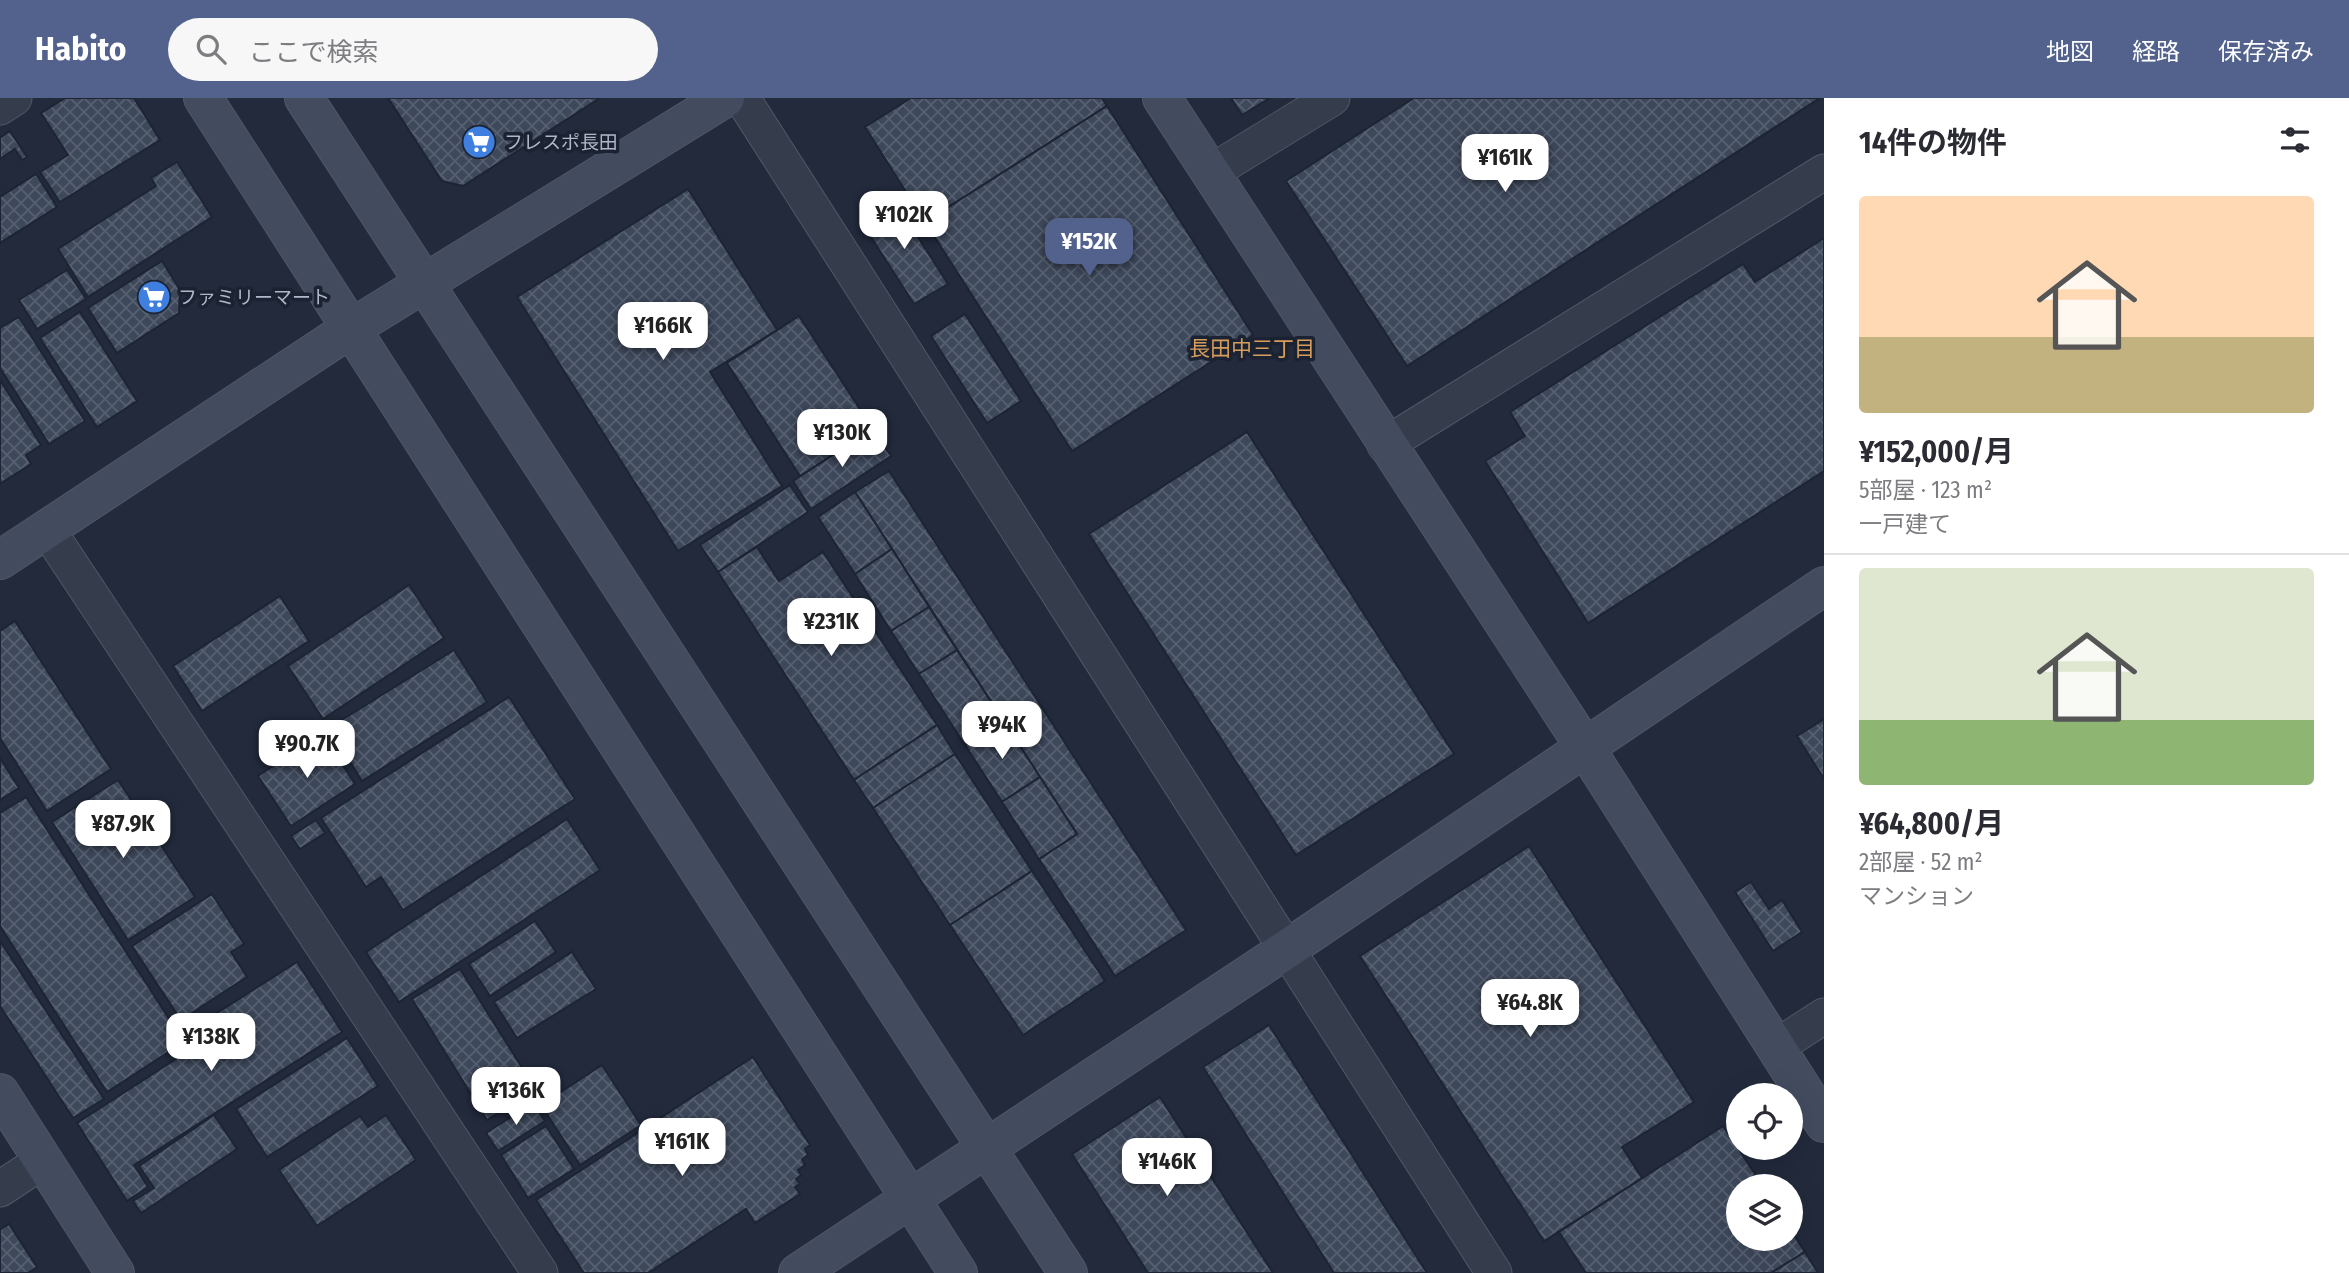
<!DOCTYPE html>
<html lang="ja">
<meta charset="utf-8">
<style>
:root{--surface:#fff;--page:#f7f7f7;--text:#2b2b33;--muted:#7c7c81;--line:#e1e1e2;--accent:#52628d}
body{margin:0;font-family:"Fira Sans Condensed","Noto Sans JP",sans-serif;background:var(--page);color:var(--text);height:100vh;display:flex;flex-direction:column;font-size:26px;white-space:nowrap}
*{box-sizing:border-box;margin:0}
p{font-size:23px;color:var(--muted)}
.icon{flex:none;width:38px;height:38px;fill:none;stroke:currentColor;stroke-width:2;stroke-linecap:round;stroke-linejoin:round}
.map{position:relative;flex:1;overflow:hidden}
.details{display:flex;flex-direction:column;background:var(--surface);width:525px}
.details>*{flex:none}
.buttons{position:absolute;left:1726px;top:985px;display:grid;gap:14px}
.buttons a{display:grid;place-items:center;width:77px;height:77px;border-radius:50%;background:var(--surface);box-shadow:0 7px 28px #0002;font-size:35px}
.price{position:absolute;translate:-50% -60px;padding:0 16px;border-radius:14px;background:#fff;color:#222;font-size:23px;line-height:46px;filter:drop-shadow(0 2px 4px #0008)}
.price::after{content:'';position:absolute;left:50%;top:42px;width:21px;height:16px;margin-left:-10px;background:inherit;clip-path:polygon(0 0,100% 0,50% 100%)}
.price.active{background:var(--accent);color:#fff}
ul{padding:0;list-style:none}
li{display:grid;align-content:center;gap:14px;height:371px;padding:0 35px}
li+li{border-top:2px solid var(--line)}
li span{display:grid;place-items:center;height:217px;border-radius:7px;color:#555}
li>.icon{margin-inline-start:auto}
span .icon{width:126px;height:126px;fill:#fffc;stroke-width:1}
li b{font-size:30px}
h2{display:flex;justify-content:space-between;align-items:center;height:84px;padding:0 35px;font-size:30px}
header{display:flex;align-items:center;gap:42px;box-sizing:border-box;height:98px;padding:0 35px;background:var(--accent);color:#fff}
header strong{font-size:33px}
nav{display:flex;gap:38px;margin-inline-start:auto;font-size:24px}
.search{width:490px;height:63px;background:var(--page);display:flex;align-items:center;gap:18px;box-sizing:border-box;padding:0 24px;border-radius:38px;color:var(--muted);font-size:26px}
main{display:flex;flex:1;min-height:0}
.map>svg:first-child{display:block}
.building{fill:url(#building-cross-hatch);stroke:#1d2433;stroke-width:2}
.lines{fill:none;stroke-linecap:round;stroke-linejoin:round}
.street-casing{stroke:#515767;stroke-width:37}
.secondary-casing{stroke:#515767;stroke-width:40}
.street{stroke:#353d4c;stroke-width:35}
.secondary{stroke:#434b5f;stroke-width:38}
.labels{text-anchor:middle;stroke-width:7;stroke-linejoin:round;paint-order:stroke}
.poi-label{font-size:19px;fill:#b1b7c8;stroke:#1b2231;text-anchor:start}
.neighbourhood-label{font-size:21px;fill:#d79d5c;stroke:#1b2231}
</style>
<header>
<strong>Habito</strong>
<div class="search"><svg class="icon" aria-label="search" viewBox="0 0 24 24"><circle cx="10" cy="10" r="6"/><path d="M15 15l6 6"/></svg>ここで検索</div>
<nav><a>地図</a><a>経路</a><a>保存済み</a></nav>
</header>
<main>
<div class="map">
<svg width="1824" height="1175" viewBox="0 0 1824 1175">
<defs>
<pattern id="building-cross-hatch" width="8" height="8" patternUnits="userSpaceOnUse" patternTransform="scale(1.75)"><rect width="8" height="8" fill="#3d485b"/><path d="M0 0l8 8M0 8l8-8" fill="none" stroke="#576071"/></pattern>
</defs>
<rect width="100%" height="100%" fill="#222a3c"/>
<g class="building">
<path d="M65 0H134L160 42 60 104 40 74 68 57 41 15Z"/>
<path d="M388 0H600L463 88 442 83Z"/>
<path d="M911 0H1102L1107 8 925 124 865 29Z"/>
<path d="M1231 0H1270L1242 17Z"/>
<path d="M1414 0H1820L1407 268 1286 83Z"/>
<path d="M1107 8 1253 237 1072 353 925 124Z"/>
<path d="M10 33 27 59 22 62 15 51 0 61V40Z"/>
<path d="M177 64 212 119 88 199 58 151 156 88 151 80Z"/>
<path d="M36 76 57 109 0 145V99Z"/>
<path d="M688 91 777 232 710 274 782 388 678 453 517 199Z"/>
<path d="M893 100 948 186 914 206 860 122Z"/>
<path d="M1824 140V373L1588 525 1485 363 1525 338 1510 314 1743 166 1755 184Z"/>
<path d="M162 163 180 192 179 215 117 255 88 210Z"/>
<path d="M67 172 86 201 37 231 19 202Z"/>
<path d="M80 214 137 303 97 329 40 240Z"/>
<path d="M965 216 1021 303 987 325 931 238Z"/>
<path d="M799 218 873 331 800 378 727 265Z"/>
<path d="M19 219 85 323 49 346 0 270V230Z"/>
<path d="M0 282 41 347 26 357 31 366 0 386Z"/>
<path d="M873 331 891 358 811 411 793 383Z"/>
<path d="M1247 334 1454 656 1296 757 1089 436Z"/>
<path d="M889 373 1186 832 1115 878 1039 761 1077 736 855 394Z"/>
<path d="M790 387 808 414 718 474 700 447Z"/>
<path d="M855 394 892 451 855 476 818 419Z"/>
<path d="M757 449 779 483 823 454 937 627 854 682 718 474Z"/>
<path d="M892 451 929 509 891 533 855 476Z"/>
<path d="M409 487 444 540 323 621 288 568Z"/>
<path d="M280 498 309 543 202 613 173 568Z"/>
<path d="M929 509 957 552 919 576 891 533Z"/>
<path d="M15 523 111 671 47 713 0 640V533Z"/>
<path d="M454 552 487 604 362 683 329 630Z"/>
<path d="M957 552 1003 622 965 647 919 576Z"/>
<path d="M509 599 575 701 403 812 381 779 366 789 321 720Z"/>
<path d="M1824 621V681L1797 638Z"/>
<path d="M1003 622 1040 679 1002 704 965 647Z"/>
<path d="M937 627 955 656 873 710 854 682Z"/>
<path d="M322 635 355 686 291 728 258 678Z"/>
<path d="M955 656 1032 773 950 827 873 710Z"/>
<path d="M0 660 19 690 0 702Z"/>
<path d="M1040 679 1077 736 1039 761 1002 704Z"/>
<path d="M118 682 195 799 128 842 52 724Z"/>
<path d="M26 699 184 944 107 994 0 828V715Z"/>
<path d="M567 721 600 772 399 904 366 854Z"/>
<path d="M316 722 325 735 300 751 291 738Z"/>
<path d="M1529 748 1694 1004 1622 1049 1642 1080 1544 1143 1360 858Z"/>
<path d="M1032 773 1105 883 1023 937 950 827Z"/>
<path d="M1751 784 1769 811 1782 802 1802 834 1773 853 1735 794Z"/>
<path d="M212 796 244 846 231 854 247 879 181 922 132 848Z"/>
<path d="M535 823 556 854 490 898 469 866Z"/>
<path d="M0 843 104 1001 73 1020 0 908Z"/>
<path d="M572 854 596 891 517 940 494 904Z"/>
<path d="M297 864 342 934 134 1067 148 1089 127 1103 77 1025 196 948 187 934Z"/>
<path d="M460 871 536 992 487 1022 412 901Z"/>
<path d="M1269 927 1427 1175H1334L1203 969Z"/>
<path d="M347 940 378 988 267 1059 236 1011Z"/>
<path d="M753 959 810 1047 805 1051 808 1057 802 1061 805 1067 798 1072 801 1077 796 1081 800 1086 795 1089 800 1096 755 1125 746 1111 648 1175H584L536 1102Z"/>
<path d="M602 967 641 1027 580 1067 541 1007Z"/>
<path d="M1160 999 1273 1175H1148L1072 1056Z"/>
<path d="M533 1005 545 1023 498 1053 486 1035Z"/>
<path d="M214 1017 237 1051 141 1115 133 1103 154 1090 139 1068Z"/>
<path d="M386 1017 416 1062 317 1128 279 1072 360 1018 368 1029Z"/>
<path d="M546 1028 574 1071 528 1100 501 1057Z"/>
<path d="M1723 1028 1763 1088H1738V1141H1790V1131L1805 1154 1771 1175H1586L1559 1134Z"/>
<path d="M9 1126 37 1169 28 1175H0V1132Z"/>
<path d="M1805 1154 1818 1175H1771Z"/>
</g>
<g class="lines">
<defs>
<g id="street">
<path d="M742 0 1494 1175"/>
<path d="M0 9 14 0"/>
<path d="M1210 75 1332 0"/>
<path d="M1385 347 1824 74"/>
<path d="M47 431 540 1175"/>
<path d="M1776 949 1824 918"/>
<path d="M0 1091 44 1062"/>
</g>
<g id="secondary">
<path d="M203 0 958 1175"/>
<path d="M304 0 1068 1175"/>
<path d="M1162 0 1584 648 1824 1025"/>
<path d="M0 462 350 231 725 0"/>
<path d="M0 995 115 1175"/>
<path d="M798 1175 1287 851 1824 488"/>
</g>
</defs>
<use href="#street" class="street-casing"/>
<use href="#secondary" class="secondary-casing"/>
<use href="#street" class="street"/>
<use href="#secondary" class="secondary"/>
</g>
<defs>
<symbol id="supermarket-disc" viewBox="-11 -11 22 22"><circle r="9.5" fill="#3f7fe0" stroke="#1b2231"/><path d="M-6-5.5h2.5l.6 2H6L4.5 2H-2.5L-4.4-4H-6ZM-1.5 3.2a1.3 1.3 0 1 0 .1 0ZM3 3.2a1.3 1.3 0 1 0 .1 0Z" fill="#fff"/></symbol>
</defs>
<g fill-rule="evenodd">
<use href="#supermarket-disc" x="460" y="25" width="38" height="38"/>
<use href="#supermarket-disc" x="135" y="180" width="38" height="38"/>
</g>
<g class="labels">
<g class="poi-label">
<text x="504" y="51">フレスポ長田</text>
<text x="178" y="206">ファミリーマート</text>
</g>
<g class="neighbourhood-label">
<text x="1252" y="258">長田中三丁目</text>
</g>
</g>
</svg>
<div class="buttons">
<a><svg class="icon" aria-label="locate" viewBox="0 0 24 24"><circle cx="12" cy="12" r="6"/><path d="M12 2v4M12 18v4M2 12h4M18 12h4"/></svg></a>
<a><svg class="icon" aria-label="layers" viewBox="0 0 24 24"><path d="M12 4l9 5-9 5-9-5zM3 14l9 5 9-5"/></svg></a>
</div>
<b class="price" style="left:1505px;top:96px">¥161K</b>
<b class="price" style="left:904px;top:153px">¥102K</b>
<b class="price active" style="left:1089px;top:180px">¥152K</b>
<b class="price" style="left:663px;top:264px">¥166K</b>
<b class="price" style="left:842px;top:371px">¥130K</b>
<b class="price" style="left:831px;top:560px">¥231K</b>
<b class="price" style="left:1002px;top:663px">¥94K</b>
<b class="price" style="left:307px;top:682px">¥90.7K</b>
<b class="price" style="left:123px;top:762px">¥87.9K</b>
<b class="price" style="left:1530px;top:941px">¥64.8K</b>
<b class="price" style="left:211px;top:975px">¥138K</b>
<b class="price" style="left:516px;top:1029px">¥136K</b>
<b class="price" style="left:682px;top:1080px">¥161K</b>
<b class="price" style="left:1167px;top:1100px">¥146K</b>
</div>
<section class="details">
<h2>14件の物件<svg class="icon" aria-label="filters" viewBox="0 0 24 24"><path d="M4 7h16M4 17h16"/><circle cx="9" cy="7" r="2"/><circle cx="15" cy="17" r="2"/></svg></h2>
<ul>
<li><span style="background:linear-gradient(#ffd9b3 65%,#c2b280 0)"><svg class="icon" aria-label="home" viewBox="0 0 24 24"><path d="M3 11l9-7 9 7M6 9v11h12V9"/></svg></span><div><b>¥152,000/月</b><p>5部屋 · 123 m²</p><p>一戸建て</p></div></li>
<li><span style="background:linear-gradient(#dfe7d0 70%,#8fb573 0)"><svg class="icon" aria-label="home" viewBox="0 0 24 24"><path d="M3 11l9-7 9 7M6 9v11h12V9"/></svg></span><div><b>¥64,800/月</b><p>2部屋 · 52 m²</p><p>マンション</p></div></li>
</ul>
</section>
</main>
